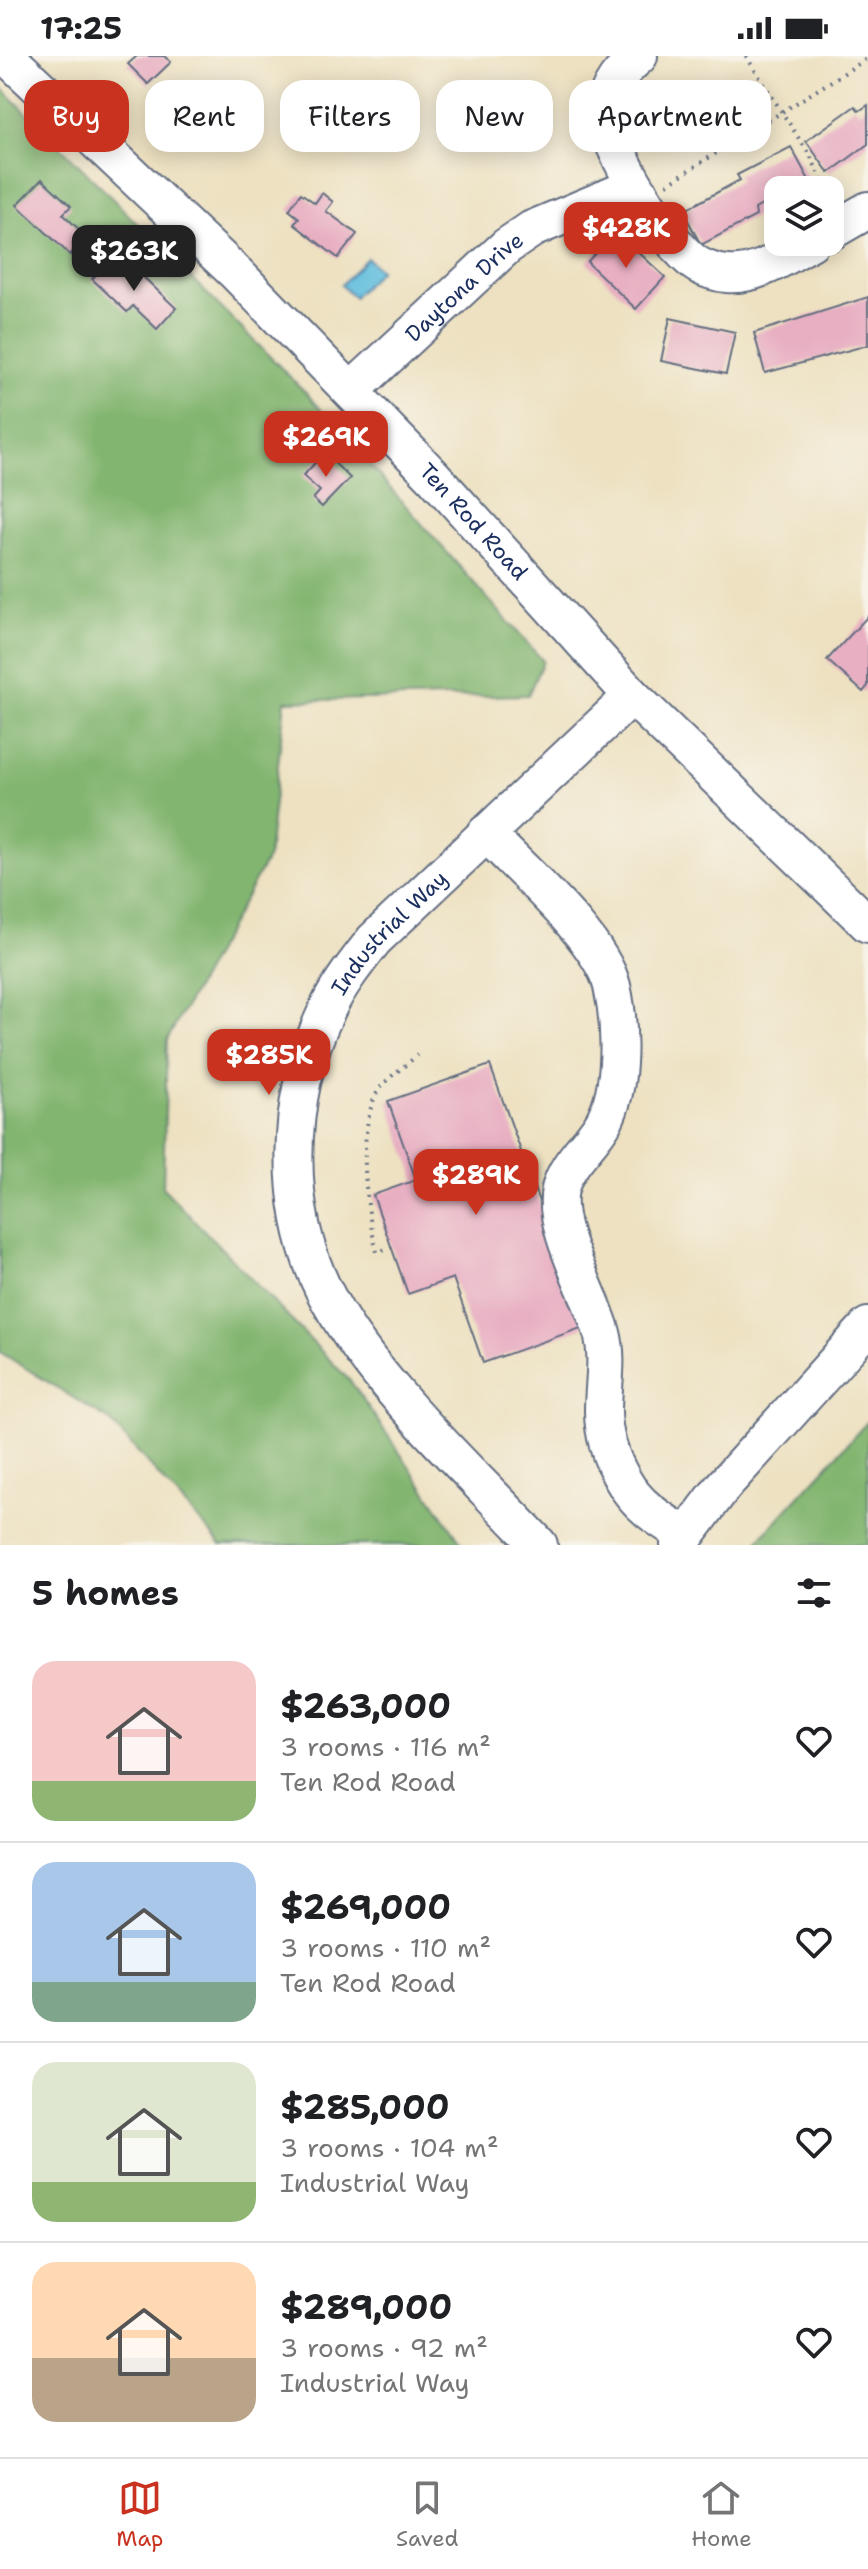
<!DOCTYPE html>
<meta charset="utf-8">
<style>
:root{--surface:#fff;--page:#f2f2f2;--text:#202124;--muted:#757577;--line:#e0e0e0;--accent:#c8321e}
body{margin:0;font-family:"Shantell Sans",sans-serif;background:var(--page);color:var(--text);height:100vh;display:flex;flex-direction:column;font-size:30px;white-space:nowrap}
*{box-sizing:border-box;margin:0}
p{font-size:26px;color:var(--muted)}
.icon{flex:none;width:44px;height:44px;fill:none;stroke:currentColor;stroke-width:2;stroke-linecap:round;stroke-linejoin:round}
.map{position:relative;height:1489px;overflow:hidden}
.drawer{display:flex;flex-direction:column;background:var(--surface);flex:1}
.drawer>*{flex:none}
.banner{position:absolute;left:24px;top:24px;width:820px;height:72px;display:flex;gap:16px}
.fabs{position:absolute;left:764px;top:120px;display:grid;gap:16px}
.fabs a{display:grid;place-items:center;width:80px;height:80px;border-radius:16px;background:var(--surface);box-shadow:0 4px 20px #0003;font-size:40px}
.price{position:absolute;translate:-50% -68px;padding:0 18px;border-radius:16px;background:var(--accent);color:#fff;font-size:26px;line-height:52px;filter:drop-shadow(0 2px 4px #0008)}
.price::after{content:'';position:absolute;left:50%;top:48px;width:24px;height:18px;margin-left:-12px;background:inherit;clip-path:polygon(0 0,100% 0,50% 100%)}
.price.on{background:#222;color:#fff}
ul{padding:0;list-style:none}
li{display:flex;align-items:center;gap:24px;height:200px;padding:0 32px}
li+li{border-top:2px solid var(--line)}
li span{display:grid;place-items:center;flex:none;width:224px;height:160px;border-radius:24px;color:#555}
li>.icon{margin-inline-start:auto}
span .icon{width:96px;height:96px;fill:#fffc;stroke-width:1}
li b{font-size:34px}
h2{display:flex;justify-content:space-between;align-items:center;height:96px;padding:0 32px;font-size:34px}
.chip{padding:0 28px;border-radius:24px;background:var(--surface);box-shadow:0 4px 20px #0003;font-size:28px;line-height:72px}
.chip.on{background:var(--accent);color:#fff}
.status{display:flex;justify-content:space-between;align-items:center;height:56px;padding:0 40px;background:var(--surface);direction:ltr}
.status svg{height:22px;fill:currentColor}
.tab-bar{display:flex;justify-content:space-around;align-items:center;height:112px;border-top:2px solid var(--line);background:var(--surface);font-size:22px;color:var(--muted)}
.tab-bar a{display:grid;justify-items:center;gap:4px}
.tab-bar .on{color:var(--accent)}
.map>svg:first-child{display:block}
.forest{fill:#82b570;stroke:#4e7267;stroke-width:2}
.water{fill:#60bede;stroke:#3e769e;stroke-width:2}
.building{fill:#e8afc2}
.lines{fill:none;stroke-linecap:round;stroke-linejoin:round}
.minor-casing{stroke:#646d81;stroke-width:40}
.path{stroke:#646d81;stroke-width:4;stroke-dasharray:2 6;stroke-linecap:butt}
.minor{stroke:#fff;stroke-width:36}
.labels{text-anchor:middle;stroke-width:6;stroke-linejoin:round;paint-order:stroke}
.street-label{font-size:22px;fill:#1b2f5e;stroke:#f7f3e8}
</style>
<div class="status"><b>17:25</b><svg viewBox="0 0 49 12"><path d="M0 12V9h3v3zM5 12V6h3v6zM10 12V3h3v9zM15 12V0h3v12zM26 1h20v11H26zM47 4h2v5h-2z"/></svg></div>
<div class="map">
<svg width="868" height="1489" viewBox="0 0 868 1489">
<rect width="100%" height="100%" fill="#f7f3e8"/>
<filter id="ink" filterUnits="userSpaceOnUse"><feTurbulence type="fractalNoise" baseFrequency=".0125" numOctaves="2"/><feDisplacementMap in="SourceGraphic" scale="16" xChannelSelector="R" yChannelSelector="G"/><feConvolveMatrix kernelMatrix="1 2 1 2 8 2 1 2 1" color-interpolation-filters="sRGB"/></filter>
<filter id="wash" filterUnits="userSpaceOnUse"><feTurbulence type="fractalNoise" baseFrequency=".006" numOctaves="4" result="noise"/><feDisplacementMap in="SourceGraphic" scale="32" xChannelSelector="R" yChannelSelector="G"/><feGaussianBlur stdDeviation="1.8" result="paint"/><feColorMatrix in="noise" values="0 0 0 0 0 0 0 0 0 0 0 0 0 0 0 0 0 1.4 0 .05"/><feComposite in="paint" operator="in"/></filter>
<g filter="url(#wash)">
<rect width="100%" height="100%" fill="#ede1c1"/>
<g class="forest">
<path d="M0 30 306 337 543 605 528 639 285 645 268 801 167 984 163 1132 351 1326 463 1489H221L110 1365 0 1296Z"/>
<path d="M868 1365V1489H754Z"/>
</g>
<path class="water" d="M367 202 380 214 354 241 341 229Z"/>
<g id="blocks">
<g class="building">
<path d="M137 0H164L171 6 148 28 128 8Z"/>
<path d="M868 49V88L829 117 806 85 855 50 859 55Z"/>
<path d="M791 91 809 124 790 134H778V140L755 153 756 160 701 189 683 155 740 124 737 119Z"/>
<path d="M42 123 71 150 63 158 87 181 70 199 17 149Z"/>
<path d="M301 137 315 147 322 137 333 146 326 155 357 178 338 202 294 168 299 162 289 154Z"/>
<path d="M616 175 665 221 636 253 587 206Z"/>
<path d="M113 201 133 219 137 215 176 252 157 273 133 250 127 256 92 223Z"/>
<path d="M868 241V289L765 317 754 277Z"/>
<path d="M670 262 735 276 726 318 661 305Z"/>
<path d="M324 397 350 422 322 451 313 443 320 435 303 420Z"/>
<path d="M868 560V630L863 636 827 604Z"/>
<path d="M490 1009 584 1271 483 1307 453 1222 408 1238 373 1139 416 1124 388 1045Z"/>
</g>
</g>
</g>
<g filter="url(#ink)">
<use href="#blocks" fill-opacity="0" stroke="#646d81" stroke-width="2"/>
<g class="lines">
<defs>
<g id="minor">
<path id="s1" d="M6 0 237 218 433 420 632 640 868 868"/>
<path d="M639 0C622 15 606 30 605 55 605 89 669 192 698 209 707 214 717 217 727 218 757 221 787 199 811 186"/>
<path d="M830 176 868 154"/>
<path id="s2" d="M351 335 507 190 532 173 635 130"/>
<path d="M486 777C521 814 600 882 612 930 621 970 623 1031 603 1067 590 1089 566 1107 560 1133 551 1172 591 1237 602 1277 609 1303 603 1328 603 1355 603 1380 611 1403 623 1424 637 1450 661 1464 685 1479"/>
<path id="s3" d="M539 1489C471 1416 378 1332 330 1246 281 1159 285 1042 327 954 339 928 357 906 374 884L632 640"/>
<path d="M679 1489 724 1429 868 1270"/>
</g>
</defs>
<use href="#minor" class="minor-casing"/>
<g class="path">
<path d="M746 0 812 103 826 134"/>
<path d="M667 128 868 2"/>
<path d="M392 1191 377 1196C366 1156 355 1068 380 1032 389 1020 406 1010 417 999"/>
</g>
<use href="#minor" class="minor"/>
</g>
</g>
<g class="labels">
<g class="street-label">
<text dy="8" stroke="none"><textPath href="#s2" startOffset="154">Daytona Drive</textPath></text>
<text dy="8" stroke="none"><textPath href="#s1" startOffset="660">Ten Rod Road</textPath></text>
<text dy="8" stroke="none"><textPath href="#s3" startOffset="724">Industrial Way</textPath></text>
</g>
</g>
</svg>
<div class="fabs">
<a><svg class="icon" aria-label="layers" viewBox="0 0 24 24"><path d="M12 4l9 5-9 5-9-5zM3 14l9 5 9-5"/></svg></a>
</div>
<b class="price" style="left:626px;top:214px">$428K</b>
<b class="price on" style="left:134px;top:237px">$263K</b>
<b class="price" style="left:326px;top:423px">$269K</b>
<b class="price" style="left:269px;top:1041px">$285K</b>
<b class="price" style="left:476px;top:1161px">$289K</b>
<div class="banner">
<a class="chip on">Buy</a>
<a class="chip">Rent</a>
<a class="chip">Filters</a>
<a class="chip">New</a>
<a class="chip">Apartment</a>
</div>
</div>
<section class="drawer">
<h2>5 homes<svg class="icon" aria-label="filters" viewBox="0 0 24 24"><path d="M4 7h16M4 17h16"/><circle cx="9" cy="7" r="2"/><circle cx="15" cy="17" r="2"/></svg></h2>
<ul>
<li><span style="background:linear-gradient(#f6c9c9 75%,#8fb573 0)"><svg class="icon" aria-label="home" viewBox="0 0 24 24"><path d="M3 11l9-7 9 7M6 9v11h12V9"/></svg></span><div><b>$263,000</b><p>3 rooms · 116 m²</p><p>Ten Rod Road</p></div><svg class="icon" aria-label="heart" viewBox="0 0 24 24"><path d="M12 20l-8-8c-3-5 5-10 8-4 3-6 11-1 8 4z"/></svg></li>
<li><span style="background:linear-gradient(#a9c7e8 75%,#7fa58c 0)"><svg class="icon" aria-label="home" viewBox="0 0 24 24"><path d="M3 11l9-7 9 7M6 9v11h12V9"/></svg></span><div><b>$269,000</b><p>3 rooms · 110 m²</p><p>Ten Rod Road</p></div><svg class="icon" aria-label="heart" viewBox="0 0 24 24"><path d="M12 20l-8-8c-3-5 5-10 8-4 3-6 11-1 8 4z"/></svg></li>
<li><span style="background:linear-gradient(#dfe7d0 75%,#8fb573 0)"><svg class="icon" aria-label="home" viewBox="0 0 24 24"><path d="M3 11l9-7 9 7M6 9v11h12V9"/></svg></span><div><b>$285,000</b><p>3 rooms · 104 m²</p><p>Industrial Way</p></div><svg class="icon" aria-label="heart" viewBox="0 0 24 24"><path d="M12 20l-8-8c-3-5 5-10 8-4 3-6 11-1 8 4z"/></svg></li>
<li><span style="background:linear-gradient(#ffd9b3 60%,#b9a48a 0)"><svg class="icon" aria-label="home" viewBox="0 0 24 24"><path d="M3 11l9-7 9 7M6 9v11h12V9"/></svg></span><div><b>$289,000</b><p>3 rooms · 92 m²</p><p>Industrial Way</p></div><svg class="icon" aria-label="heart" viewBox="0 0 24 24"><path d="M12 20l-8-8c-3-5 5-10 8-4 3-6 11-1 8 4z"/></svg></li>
</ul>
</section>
<nav class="tab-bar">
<a class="on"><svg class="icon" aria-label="map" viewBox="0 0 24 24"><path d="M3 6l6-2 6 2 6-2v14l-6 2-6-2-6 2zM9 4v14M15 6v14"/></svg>Map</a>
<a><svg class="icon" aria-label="saved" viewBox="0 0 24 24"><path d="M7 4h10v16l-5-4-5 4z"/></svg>Saved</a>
<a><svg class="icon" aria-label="home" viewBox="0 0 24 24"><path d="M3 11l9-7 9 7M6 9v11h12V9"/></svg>Home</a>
</nav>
